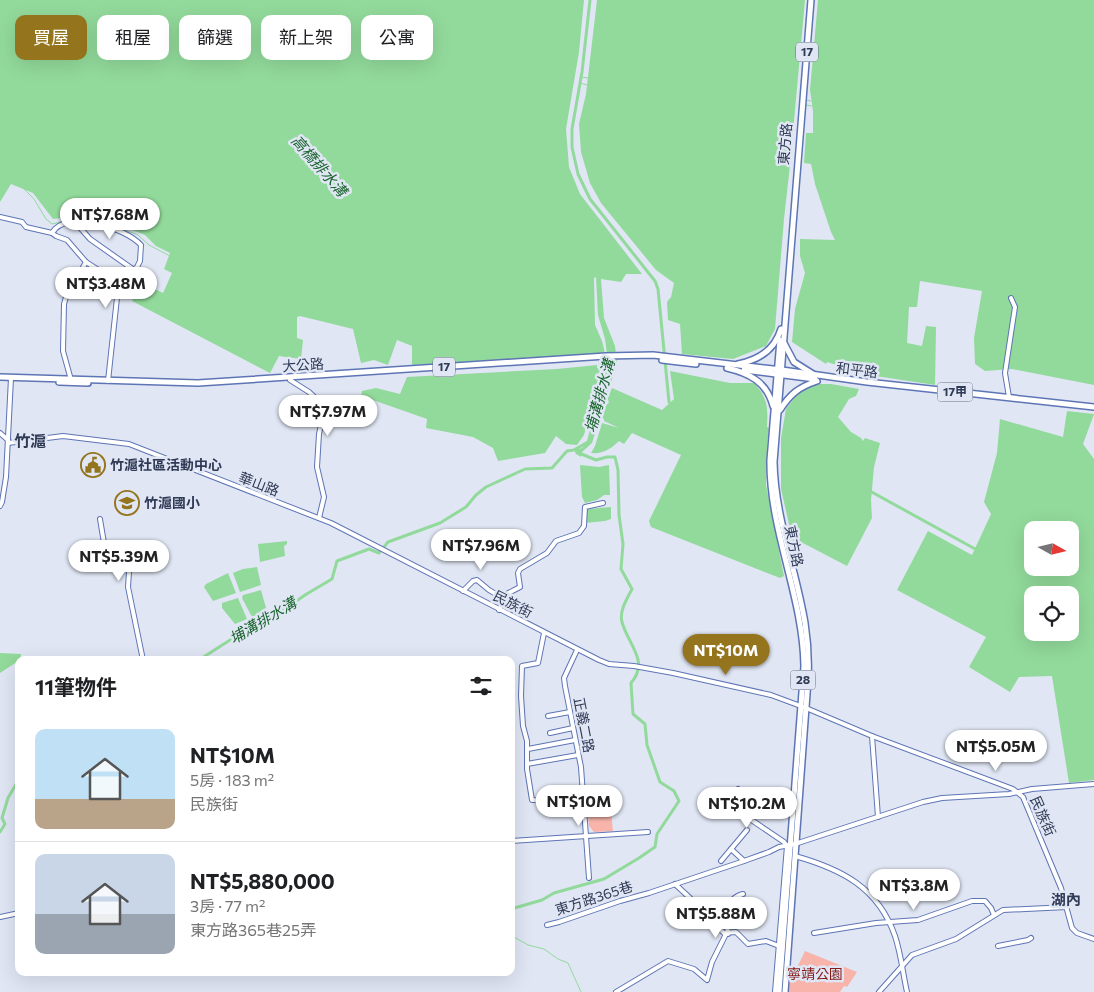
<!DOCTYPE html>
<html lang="zh-TW">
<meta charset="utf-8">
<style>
:root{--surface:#fff;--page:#f2f2f2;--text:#202124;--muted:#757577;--line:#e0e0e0;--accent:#94741c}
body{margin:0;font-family:Commissioner,"Noto Sans TC",sans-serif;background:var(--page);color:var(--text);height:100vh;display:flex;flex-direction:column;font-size:19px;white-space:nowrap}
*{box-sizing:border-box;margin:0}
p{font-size:16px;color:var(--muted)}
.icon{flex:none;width:28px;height:28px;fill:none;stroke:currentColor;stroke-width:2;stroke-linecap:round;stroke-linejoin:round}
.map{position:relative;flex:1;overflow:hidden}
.side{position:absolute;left:15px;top:656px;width:500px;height:320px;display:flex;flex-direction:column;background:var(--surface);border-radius:10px;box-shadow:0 5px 20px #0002}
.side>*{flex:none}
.guide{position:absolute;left:15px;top:15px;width:500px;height:45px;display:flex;gap:10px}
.needle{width:32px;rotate:98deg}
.tools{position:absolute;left:1024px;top:521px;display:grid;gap:10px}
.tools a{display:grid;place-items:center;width:55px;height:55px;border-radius:10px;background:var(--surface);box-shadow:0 5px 20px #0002;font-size:25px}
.price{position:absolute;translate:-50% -42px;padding:0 11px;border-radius:18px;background:#fff;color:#222;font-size:16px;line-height:32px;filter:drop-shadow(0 1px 2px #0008)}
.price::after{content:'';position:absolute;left:50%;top:30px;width:15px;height:11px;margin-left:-8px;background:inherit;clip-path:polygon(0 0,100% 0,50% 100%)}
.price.active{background:var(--accent);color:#fff}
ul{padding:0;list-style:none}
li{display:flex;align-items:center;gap:15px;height:125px;padding:0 20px}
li+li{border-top:1px solid var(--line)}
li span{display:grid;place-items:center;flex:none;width:140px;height:100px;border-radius:10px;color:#555}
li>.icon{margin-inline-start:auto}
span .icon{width:60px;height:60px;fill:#fffc;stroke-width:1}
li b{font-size:21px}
h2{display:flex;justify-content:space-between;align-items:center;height:60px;padding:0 20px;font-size:21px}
.chip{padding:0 18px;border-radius:10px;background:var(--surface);box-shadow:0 5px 20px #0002;font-size:18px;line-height:45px}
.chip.active{background:var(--accent);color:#fff}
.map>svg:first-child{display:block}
.green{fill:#f8b4aa}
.water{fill:#92da9b;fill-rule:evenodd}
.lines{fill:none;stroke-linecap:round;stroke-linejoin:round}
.stream{stroke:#92da9b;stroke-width:1}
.canal{stroke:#92da9b;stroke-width:3}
.minor-casing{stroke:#5e75b5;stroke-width:6}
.major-casing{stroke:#5e75b5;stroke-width:8}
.minor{stroke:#fff;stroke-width:4}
.major{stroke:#fff;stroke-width:5}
.labels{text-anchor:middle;stroke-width:5;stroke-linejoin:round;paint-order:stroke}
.shield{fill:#e0e6f4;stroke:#646e85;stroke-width:1}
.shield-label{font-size:12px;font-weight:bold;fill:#2f3a55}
.street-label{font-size:14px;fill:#2f3a55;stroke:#e0e6f4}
.poi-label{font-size:14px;font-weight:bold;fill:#2f3a55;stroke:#e0e6f4;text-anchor:start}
.park-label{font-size:14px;fill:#851a16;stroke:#e0e6f4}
.water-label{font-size:15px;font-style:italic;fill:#1a652d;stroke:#e0e6f4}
.neighbourhood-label{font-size:15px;font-weight:bold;fill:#2f3a55;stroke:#e0e6f4}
.quarter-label{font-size:16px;font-weight:bold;fill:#2f3a55;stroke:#e0e6f4}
</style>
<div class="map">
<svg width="1094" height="992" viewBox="0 0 1094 992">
<rect width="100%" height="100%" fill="#e0e6f4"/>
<g class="green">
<path d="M587 801 610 802 613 831 594 832 589 826Z"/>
<path d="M805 951 857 972 847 987 844 986 840 992H788L790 982Z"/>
</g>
<g class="water">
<path d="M0 0H584L579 52 566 129 569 167 580 194 642 274H626L621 282 601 279 604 318 615 346 617 363 592 443 582 452 581 457 576 454 574 450 582 448 587 441 608 363 605 339 598 315 596 277 594 278 595 325 602 341 605 353 412 365V346L397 340 388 365 374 360 361 363 353 329 300 316 297 317V338L303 340 301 359 279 356 270 373 132 301 140 282 163 293 172 273 164 269 170 253 156 246 145 235 93 214 53 219 33 193 11 184 0 202Z"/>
<path d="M597 0H805L790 165 784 219 775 329 766 346 733 359 682 354 680 324 668 320 667 302 671 297 674 283 656 270 601 203 590 183 581 152 579 124 586 94Z"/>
<path d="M818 0H1094V385L1012 369 985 371 975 364 974 338 982 291 920 281 917 307H909L907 343 922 346 926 326 936 327 935 385 869 375 827 362 826 364 792 342 795 309 805 273 800 256V239L835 240 831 232 815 184 811 164 804 163 806 133H813V111L810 90Z"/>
<path d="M597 365V368H601L584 435 577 445 566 444 556 436 545 453 498 461 493 448 473 437 426 428 427 419 373 400 360 402 362 391 376 388 400 394 407 377 557 369Z"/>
<path d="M670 371 730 383H754C768 398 768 408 767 427L769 428 767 445 766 485 784 576 780 578 651 527 649 521 681 455 632 433 624 444 619 441C611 449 603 454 591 453L595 446 602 423 619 428 604 421V419L602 418 605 403 608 404 609 401 607 400 612 388 662 410 674 399Z"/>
<path d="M817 384H831L859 389 856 396 849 399 838 417 851 432 861 438 863 441 865 438 880 443 874 467 871 500 872 518 847 566 803 543 796 555 781 489V438L786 409 798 393Z"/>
<path d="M1067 411 1094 414 1083 444 1094 459V780L1069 783 1052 676 1019 677 1010 692 969 667 986 637 897 590 928 531 972 555 991 514 984 502 997 453 1000 419 1063 437ZM1032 530H1070V568H1032ZM1032 595H1070V632H1032Z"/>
<path d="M580 465 599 467 609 465 610 495H604L597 500 585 503 582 497Z"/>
<path d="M611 507V519L605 521 585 523 586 509Z"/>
<path d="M287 541V544L284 546 285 556 260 562 258 544Z"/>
<path d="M257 567 261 585 240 592 233 573 243 569Z"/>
<path d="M228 573 236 593 213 601 204 587 206 584Z"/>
<path d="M261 590 268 615 252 617 242 598 243 595Z"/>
<path d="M238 598 247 619 235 624 222 608V603Z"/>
<path d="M0 653 21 654 20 660 0 673Z"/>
</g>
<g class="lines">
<g class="stream">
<path d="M581 77 588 78"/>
<path d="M580 83 587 85"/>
<path d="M806 100 811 101"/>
<path d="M805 105 812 106"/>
<path d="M24 189 34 199 46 219 52 224 69 220"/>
<path d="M83 220 96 219 138 235 149 245 170 256"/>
<path d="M511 937H514L528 945 544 949 558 959 568 963 581 992"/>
</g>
<g class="canal">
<path d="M590 0 582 72 572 129V147L578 174 590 199 655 281 658 289 669 402 671 405"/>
<path d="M868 490 977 550"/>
<path d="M199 660 244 631 271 619 305 595 332 579 337 561 369 549 379 553 388 542 440 523 466 507 476 495 486 487 525 469 552 468 567 451 574 450 588 442"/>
<path d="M0 832 5 824 2 818 8 798 19 779"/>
<path d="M511 909 542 900 554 893 604 879 639 858 655 847 657 834 679 801 674 791 660 782 647 745 645 724 633 714 631 683C650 661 628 645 622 622 619 611 627 599 632 589L621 569 623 544 619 515 618 470 615 457H607L596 460 579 453"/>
</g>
<defs>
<g id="minor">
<path d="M0 217 22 222 26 227 52 233 56 236 67 240 86 262 123 286"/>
<path d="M75 222 90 239 134 270"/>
<path d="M52 233C66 208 126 228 141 245L140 261 137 267 129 274 117 298 108 381"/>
<path d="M71 380 63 351 64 304 66 297 86 262"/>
<path d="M290 380 309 392 325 407 319 434 317 467 324 497 319 518"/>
<path d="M1009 397 1005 373 1015 307 1011 298"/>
<path d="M0 433 8 440"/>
<path d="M8 443 63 436 129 444 331 523 599 660 609 664 634 666 673 673 771 695 806 708 872 736 1013 789 1023 797 1061 888 1072 928 1077 933 1094 939"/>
<path d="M0 506 2 502 6 477 11 378"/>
<path d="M100 519 105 549 127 552 130 557 128 587 143 660"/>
<path d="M463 591 473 581 477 580 489 590 501 597"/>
<path d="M499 610 501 606V597L520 587 518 573 520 569 547 553 556 541 579 533 584 526 585 507 603 503"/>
<path d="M544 633 538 663 522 666 521 696 523 726 527 741V769L532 800 584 801"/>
<path d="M577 650 564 678 565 686 581 767 589 878"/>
<path d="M548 716 570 712"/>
<path d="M550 733 573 728"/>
<path d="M872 736 878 817"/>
<path d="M528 749 575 740"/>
<path d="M527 764 578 755"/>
<path d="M738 789 745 797 750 819 784 842 787 846 775 992"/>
<path d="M728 813 749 816"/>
<path d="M511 841 648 832"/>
<path d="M731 849 744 861"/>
<path d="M795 856C841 869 878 887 895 936 901 954 903 974 907 992"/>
<path d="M721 861 747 830"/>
<path d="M675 884 690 898 706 917 724 933 736 932 748 944 766 941 779 946"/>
<path d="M0 917 19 913"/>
<path d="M547 925 559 922 620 901 649 893 744 861 769 852 779 847 795 844 923 802 942 798 1009 794 1032 789 1094 784"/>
<path d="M814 933 876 923 918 920 972 901H985L991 908 994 915"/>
<path d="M728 934C726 918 724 899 743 894"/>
<path d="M998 946 1028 940 1031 938"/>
<path d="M616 992 668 961 694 969 707 980 712 962 726 934"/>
<path d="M879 992 912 955 956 939 1003 910 1067 907"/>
</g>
<g id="major">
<path d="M784 343 794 362 813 374"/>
<path d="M662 360 696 364"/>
<path d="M738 364C759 360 775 349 781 329"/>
<path d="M727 368C749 373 767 382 773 406"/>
<path d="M744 370 815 379"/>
<path d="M0 377 198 383 606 356 653 355 782 370 867 382 1094 407"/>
<path d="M59 382 88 383"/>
<path d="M780 410C790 394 799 387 817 381"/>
<path d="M779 992 804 666C803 596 769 530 770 460L780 340"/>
<path d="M785 992 808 680C809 661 808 642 805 623 796 569 775 517 774 462L811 0"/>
</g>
</defs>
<use href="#minor" class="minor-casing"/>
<use href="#major" class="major-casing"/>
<use href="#minor" class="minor"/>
<use href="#major" class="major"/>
</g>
<defs>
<symbol id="civic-ring" viewBox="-11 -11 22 22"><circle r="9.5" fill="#e0e6f4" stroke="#94741c" stroke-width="1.5"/><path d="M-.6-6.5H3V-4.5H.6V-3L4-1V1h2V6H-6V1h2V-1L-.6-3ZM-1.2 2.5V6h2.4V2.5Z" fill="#94741c"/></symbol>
<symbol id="school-ring" viewBox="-11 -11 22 22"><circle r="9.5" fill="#e0e6f4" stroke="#94741c" stroke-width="1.5"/><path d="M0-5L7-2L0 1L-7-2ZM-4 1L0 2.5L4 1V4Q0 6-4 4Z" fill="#94741c"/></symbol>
</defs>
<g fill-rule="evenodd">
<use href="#civic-ring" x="79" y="451" width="28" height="28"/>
<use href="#school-ring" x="113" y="489" width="28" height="28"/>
</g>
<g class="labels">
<g class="shield">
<rect x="796" y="42.5" width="22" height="19" rx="4"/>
<rect x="433" y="357.5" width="22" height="19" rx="4"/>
<rect x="937.5" y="382.5" width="35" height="19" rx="4"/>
<rect x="790.5" y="670.5" width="25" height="19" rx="4"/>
</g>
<g class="shield-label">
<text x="807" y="56">17</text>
<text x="444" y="371">17</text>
<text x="955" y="396">17甲</text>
<text x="803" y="684">28</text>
</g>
<g class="street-label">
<text transform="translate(785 144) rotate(-85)" y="5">東方路</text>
<text transform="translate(303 365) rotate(-4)" y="5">大公路</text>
<text transform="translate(857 370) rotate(7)" y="5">和平路</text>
<text transform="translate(259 484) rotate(21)" y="5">華山路</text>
<text transform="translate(794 546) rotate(78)" y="5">東方路</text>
<text transform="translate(513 604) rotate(27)" y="5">民族街</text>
<text transform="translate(584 725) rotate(79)" y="5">正義二路</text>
<text transform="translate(1043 816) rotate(66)" y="5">民族街</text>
<text transform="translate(594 898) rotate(-18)" y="5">東方路365巷</text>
</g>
<g class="poi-label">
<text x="110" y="470">竹滬社區活動中心</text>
<text x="144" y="508">竹滬國小</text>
</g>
<g class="park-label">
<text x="815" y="979">寧靖公園</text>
</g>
<g class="water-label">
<text transform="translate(319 166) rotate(49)" y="5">高橋排水溝</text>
<text transform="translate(600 396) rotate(-75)" y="5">埔溝排水溝</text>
<text transform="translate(263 621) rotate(-31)" y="5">埔溝排水溝</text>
</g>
<g class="neighbourhood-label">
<text x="1066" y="905">湖內</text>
</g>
<g class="quarter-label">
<text x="30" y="447">竹滬</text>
</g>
</g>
</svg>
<div class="tools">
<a><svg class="needle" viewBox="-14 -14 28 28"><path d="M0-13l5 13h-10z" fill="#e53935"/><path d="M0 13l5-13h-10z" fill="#757577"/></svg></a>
<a><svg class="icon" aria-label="locate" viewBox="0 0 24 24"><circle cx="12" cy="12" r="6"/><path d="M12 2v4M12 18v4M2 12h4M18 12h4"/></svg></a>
</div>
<b class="price" style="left:110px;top:240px">NT$7.68M</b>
<b class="price" style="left:106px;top:309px">NT$3.48M</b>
<b class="price" style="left:328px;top:437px">NT$7.97M</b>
<b class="price" style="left:481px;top:571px">NT$7.96M</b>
<b class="price" style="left:119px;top:582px">NT$5.39M</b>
<b class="price active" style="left:726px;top:676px">NT$10M</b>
<b class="price" style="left:996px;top:772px">NT$5.05M</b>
<b class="price" style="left:579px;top:827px">NT$10M</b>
<b class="price" style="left:747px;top:829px">NT$10.2M</b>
<b class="price" style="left:914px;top:911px">NT$3.8M</b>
<b class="price" style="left:716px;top:939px">NT$5.88M</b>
<div class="guide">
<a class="chip active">買屋</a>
<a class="chip">租屋</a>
<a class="chip">篩選</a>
<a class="chip">新上架</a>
<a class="chip">公寓</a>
</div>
<section class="side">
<h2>11筆物件<svg class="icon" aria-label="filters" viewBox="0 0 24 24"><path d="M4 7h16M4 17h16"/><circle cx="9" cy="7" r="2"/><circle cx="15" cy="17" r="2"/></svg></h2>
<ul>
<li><span style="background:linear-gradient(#bfe0f5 70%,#b9a48a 0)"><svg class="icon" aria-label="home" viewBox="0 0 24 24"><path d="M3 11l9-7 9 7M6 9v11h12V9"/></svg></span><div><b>NT$10M</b><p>5房 · 183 m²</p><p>民族街</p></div></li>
<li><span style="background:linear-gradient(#c9d6e8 60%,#9aa5b1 0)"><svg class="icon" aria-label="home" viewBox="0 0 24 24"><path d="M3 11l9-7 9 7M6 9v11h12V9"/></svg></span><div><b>NT$5,880,000</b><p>3房 · 77 m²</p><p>東方路365巷25弄</p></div></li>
</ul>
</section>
</div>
